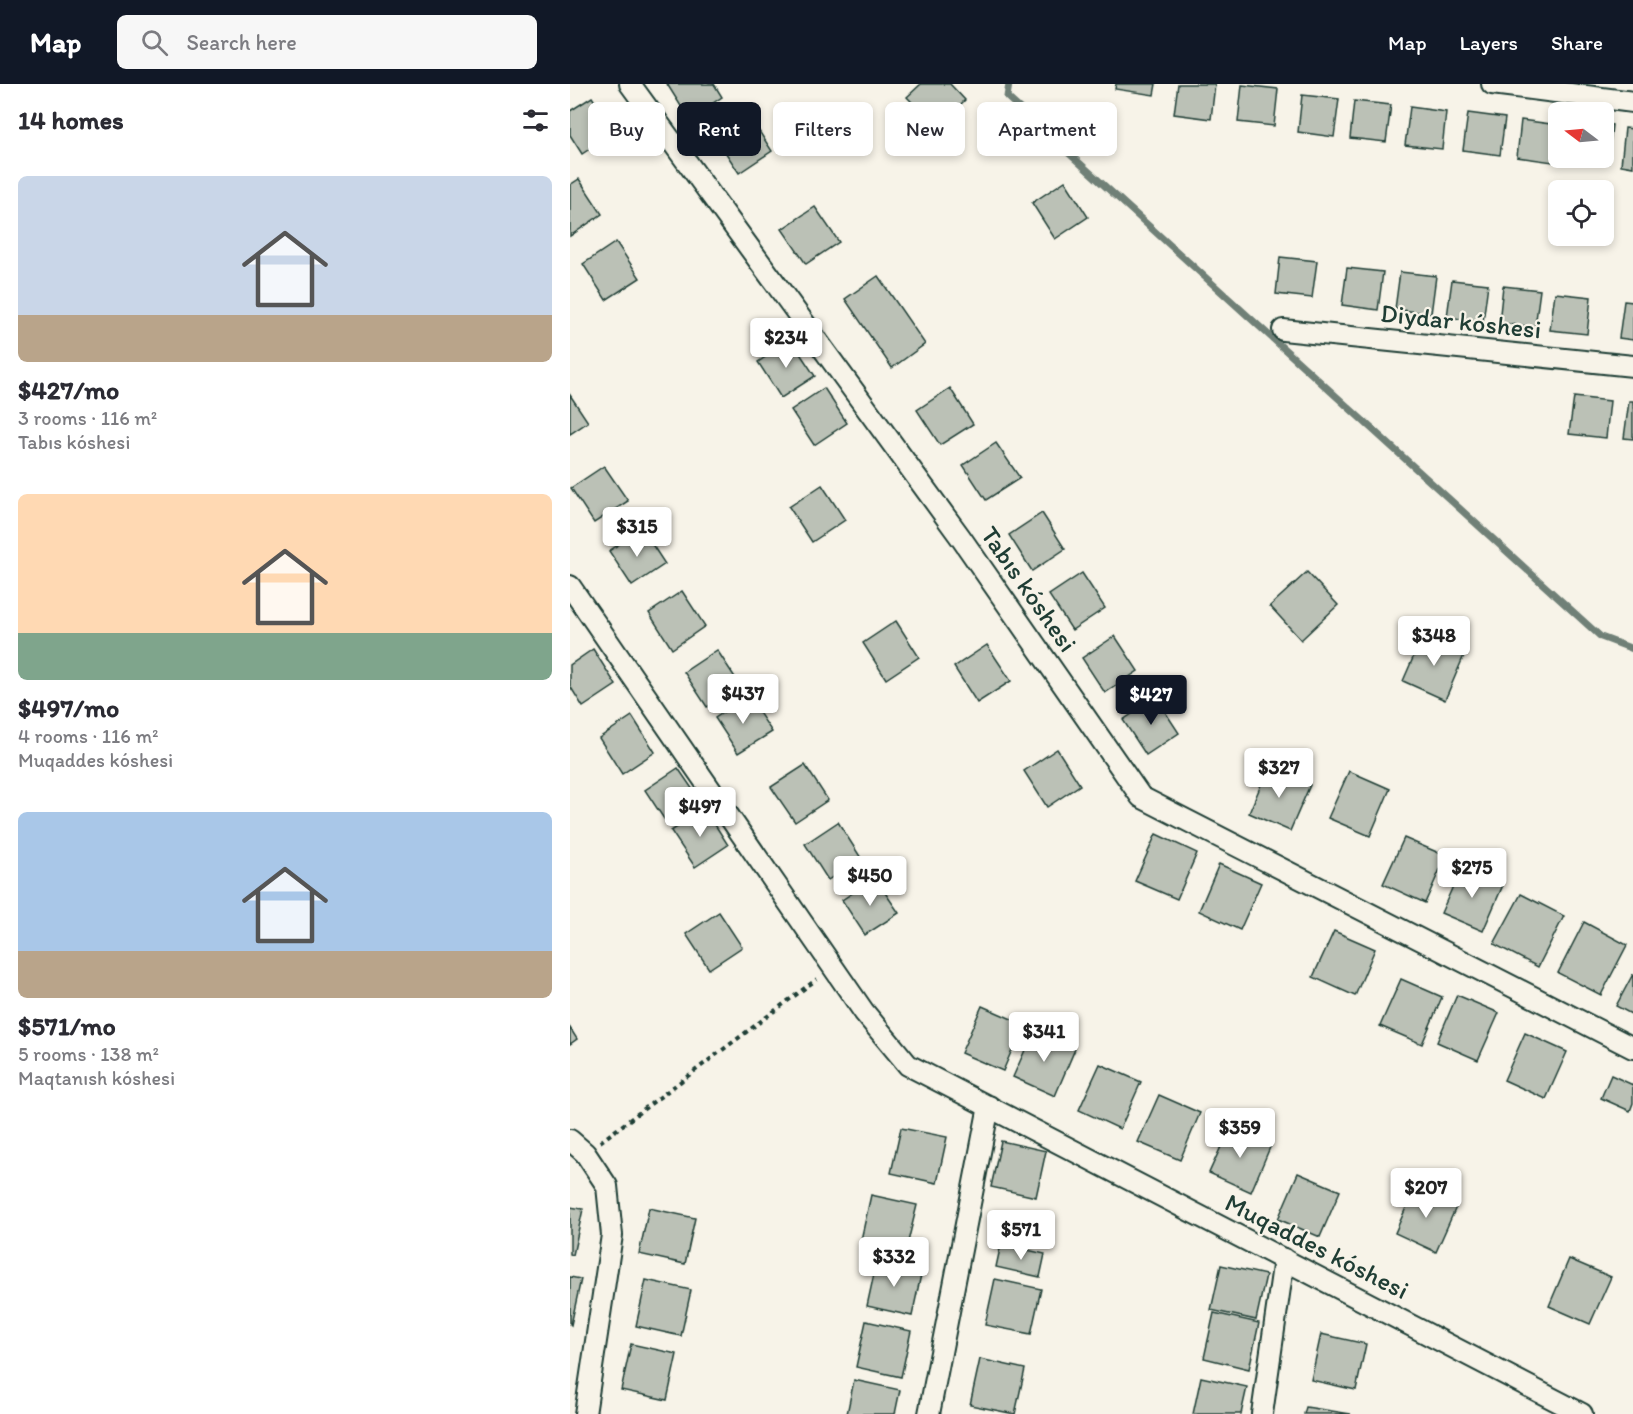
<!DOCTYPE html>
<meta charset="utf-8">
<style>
:root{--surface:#fff;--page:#f7f7f7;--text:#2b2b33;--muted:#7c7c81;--accent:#111827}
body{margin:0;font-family:Itim,sans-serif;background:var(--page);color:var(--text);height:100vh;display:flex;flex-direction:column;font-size:22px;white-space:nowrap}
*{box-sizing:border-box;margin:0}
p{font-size:20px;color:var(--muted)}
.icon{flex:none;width:33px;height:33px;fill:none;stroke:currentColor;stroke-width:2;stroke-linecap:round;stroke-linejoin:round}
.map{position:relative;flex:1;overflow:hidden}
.drawer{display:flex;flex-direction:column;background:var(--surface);width:570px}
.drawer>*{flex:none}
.guide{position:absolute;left:18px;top:18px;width:570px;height:54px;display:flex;gap:12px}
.needle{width:39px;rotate:286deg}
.buttons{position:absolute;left:978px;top:18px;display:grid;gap:12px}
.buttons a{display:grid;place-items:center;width:66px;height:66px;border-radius:9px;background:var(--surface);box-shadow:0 3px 9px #0003;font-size:30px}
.price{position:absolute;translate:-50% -51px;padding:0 14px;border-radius:6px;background:#fff;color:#222;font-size:20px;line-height:39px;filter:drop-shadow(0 2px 3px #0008)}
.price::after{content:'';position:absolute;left:50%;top:36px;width:18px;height:14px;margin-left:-9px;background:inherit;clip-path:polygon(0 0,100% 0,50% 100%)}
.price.current{background:var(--accent);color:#fff}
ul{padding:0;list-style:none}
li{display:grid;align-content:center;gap:12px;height:318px;padding:0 18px}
li span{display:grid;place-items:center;height:186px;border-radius:9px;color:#555}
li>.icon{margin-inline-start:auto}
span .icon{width:108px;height:108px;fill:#fffc;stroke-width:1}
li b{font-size:26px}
h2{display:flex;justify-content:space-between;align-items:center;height:72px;padding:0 18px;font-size:26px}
.tag{padding:0 21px;border-radius:9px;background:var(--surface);box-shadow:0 3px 9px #0003;font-size:21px;line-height:54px}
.tag.current{background:var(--accent);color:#fff}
header{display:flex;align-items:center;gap:36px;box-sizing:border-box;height:84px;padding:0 30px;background:var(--accent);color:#fff}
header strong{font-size:28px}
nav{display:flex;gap:33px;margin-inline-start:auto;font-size:21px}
.search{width:420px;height:54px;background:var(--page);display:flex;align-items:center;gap:15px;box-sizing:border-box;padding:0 21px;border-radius:9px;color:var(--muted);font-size:22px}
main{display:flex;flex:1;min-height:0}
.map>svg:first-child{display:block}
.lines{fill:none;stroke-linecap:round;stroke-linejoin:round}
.stream{stroke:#6f8077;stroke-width:7}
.building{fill:#bbc1b6;stroke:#1f3d34;stroke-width:1.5}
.street-casing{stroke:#1f3d34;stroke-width:24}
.path{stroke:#1f3d34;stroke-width:4;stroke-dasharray:4.5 4.5;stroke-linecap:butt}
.street{stroke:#f7f3e8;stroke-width:20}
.labels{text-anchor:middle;stroke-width:4.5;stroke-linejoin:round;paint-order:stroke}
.street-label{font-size:26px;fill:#1f3d34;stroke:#f7f3e8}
</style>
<header>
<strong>Map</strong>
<div class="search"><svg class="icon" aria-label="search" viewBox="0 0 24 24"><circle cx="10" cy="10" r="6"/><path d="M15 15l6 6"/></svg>Search here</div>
<nav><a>Map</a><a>Layers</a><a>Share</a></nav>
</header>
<main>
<section class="drawer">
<h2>14 homes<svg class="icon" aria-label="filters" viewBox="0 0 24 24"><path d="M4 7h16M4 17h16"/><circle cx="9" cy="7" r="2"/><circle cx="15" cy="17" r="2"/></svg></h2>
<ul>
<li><span style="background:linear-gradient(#c9d6e8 75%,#b9a48a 0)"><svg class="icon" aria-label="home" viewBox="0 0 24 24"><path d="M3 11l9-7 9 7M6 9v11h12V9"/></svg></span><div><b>$427/mo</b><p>3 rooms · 116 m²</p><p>Tabıs kóshesi</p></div></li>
<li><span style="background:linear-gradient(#ffd9b3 75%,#7fa58c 0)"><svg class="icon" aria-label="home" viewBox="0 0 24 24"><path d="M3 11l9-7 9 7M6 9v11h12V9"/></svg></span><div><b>$497/mo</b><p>4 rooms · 116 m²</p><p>Muqaddes kóshesi</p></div></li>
<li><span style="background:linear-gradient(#a9c7e8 75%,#b9a48a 0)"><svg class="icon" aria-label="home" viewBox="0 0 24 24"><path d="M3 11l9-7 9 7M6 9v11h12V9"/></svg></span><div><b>$571/mo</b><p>5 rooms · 138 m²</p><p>Maqtanısh kóshesi</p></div></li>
</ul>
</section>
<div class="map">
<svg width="1063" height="1330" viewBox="0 0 1063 1330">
<rect width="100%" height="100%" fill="#f7f3e8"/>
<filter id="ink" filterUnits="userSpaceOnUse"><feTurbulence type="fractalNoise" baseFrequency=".0167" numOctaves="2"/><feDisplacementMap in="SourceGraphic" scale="12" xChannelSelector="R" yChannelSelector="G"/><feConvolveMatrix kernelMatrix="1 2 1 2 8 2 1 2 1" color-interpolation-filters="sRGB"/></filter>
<g filter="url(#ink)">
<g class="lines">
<path class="stream" d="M439 0 437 13 1031 553 1063 565"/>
</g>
<g class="building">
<path d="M97 0H144L152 13 119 35Z"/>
<path d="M351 0H380L395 16 367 44 337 13Z"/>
<path d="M546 0H586L584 11 545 5Z"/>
<path d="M608 0H645L641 35 604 30Z"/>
<path d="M672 1 708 5 704 42 668 38Z"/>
<path d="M732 11 769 15 764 53 728 48Z"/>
<path d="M22 13 45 48 12 70 0 51V27Z"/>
<path d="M784 17 821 21 816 58 780 54Z"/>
<path d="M840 23 876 28 872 65 835 61Z"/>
<path d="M898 29 935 34 930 71 893 66Z"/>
<path d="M179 32 202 67 169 89 146 54Z"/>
<path d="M951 36 988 41 983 78 947 73Z"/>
<path d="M1034 40 1042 41 1038 79 1001 74H1034Z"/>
<path d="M1055 44 1063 45V83L1051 81Z"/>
<path d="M9 95 32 130 0 152V101Z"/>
<path d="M495 97 518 133 485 155 462 119Z"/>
<path d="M245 123 269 158 236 180 212 145Z"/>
<path d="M46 158 70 194 36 216 13 180Z"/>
<path d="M710 173 747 177 742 214 706 210Z"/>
<path d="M777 184 813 188 808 226 772 221Z"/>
<path d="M830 188 866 192 861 230 825 225Z"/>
<path d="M308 192 355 260 322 284 275 215Z"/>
<path d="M882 196 918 200 913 238 877 233Z"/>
<path d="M933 202 970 206 965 243 929 239Z"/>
<path d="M985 209 1021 213 1017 250 980 246Z"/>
<path d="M1054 217 1063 218V256L1049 254Z"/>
<path d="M221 256 245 292 211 314 188 278Z"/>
<path d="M254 304 277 339 244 361 221 326Z"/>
<path d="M380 304 403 340 370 361 347 326Z"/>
<path d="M0 311 18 338 0 350Z"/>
<path d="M1004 313 1040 317 1036 354 999 350Z"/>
<path d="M1059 317H1063V355L1054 354Z"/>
<path d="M426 359 450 394 416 416 393 381Z"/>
<path d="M34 382 58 417 24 439 1 404Z"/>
<path d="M252 401 275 436 242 458 219 423Z"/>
<path d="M472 429 495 465 462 487 439 451Z"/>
<path d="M72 445 95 480 62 502 39 467Z"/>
<path d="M737 488 768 521 731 556 700 522Z"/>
<path d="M512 489 535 524 502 546 479 511Z"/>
<path d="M112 507 135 542 102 565 79 529Z"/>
<path d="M326 537 349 573 316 595 293 559Z"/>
<path d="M853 551 895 569 875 616 833 597Z"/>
<path d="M545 552 568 587 535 609 512 574Z"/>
<path d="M417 561 441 597 407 619 384 583Z"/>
<path d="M23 565 46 601 13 623 0 602V581Z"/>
<path d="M147 566 170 601 137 623 114 588Z"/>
<path d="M178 612 202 648 168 669 145 634Z"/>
<path d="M586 614 609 649 576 671 553 636Z"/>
<path d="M62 632 85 668 52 690 29 654Z"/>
<path d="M487 665 510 701 477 723 454 687Z"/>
<path d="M235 681 258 716 225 738 201 703Z"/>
<path d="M699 682 740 701 720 747 679 729Z"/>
<path d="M108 684 132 719 98 741 75 706Z"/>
<path d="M779 687 820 705 800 752 758 734Z"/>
<path d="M135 725 158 761 125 783 101 747Z"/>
<path d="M268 738 291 774 258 796 235 760Z"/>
<path d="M586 750 627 769 607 815 565 797Z"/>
<path d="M834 754 876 772 855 819 813 800Z"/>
<path d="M649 780 691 799 670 846 629 827Z"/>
<path d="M892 782 933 801 913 847 871 829Z"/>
<path d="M305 794 329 829 295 851 272 816Z"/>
<path d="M951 810 994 832 968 883 924 860Z"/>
<path d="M149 828 172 863 139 885 116 850Z"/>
<path d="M1014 838 1057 861 1031 911 988 889Z"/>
<path d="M764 847 805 865 785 912 743 893Z"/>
<path d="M1063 890V931L1046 922Z"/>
<path d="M831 895 872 913 852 960 810 942Z"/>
<path d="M887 911 929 929 908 976 867 958Z"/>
<path d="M412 922 453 940 433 987 391 969Z"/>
<path d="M0 944 7 955 0 960Z"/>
<path d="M464 946 505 965 485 1012 443 993Z"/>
<path d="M955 949 997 968 976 1015 934 996Z"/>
<path d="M530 980 571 998 550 1045 509 1026Z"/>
<path d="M1041 991 1063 1001V1019L1060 1027 1031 1014Z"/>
<path d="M589 1011 630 1029 610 1076 568 1058Z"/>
<path d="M660 1043 701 1061 681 1108 639 1089Z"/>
<path d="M331 1044 377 1053 367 1099 321 1089Z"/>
<path d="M431 1057 476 1067 466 1113 421 1103Z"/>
<path d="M728 1089 770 1107 750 1153 708 1135Z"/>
<path d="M845 1103 887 1121 866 1168 825 1149Z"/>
<path d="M301 1111 347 1121 336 1166 291 1156Z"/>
<path d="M0 1123 13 1125 3 1171 0 1170Z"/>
<path d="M79 1124 125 1134 115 1180 69 1170Z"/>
<path d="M431 1160 475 1170 470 1193 426 1183Z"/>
<path d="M999 1175 1041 1193 1020 1240 979 1222Z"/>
<path d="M307 1176 352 1186 342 1232 297 1222Z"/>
<path d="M651 1181 696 1191 686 1236 641 1226Z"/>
<path d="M0 1193 11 1195 1 1241 0 1240Z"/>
<path d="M425 1195 471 1205 461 1250 415 1241Z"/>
<path d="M76 1196 121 1206 111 1252 66 1242Z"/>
<path d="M644 1229 689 1239 679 1285 634 1274Z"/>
<path d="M296 1237 341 1247 331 1293 286 1283Z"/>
<path d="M751 1250 796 1260 786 1306 741 1296Z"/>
<path d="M61 1260 107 1270 97 1316 51 1306Z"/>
<path d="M410 1275 455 1285 445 1330 400 1321Z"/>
<path d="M631 1293 677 1303 671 1330H623Z"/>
<path d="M284 1296 330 1306 325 1330H277Z"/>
<path d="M736 1323 781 1330H734Z"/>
</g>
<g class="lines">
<defs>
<g id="street">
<path d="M60 0 391 454 571 713 1063 964"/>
<path d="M922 0 1063 18"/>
<path d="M713 246 1063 282"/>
<path d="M0 502 294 928 338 981 1012 1330"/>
<path d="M0 1056 15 1069 37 1102 42 1151 15 1330"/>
<path d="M359 1330 419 1022"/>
<path d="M692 1330 714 1175"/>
</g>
</defs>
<use href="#street" class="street-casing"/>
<path class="path" d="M30 1058 247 895"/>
<use href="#street" class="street"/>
</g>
</g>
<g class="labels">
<g class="street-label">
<text transform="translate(891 237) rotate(6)" y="9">Diydar kóshesi</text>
<text transform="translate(459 505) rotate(55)" y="9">Tabıs kóshesi</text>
<text transform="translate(747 1162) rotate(27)" y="9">Muqaddes kóshesi</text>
</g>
</g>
</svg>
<div class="buttons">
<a><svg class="needle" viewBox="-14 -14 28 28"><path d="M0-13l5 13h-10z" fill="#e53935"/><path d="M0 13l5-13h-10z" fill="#7c7c81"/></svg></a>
<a><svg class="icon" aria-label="locate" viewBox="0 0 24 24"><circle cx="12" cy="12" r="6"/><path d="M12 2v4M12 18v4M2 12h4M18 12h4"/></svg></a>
</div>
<b class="price" style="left:216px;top:285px">$234</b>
<b class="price" style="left:67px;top:474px">$315</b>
<b class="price" style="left:864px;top:583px">$348</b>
<b class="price" style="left:173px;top:641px">$437</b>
<b class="price current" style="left:581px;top:642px">$427</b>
<b class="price" style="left:709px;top:715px">$327</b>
<b class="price" style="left:130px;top:754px">$497</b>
<b class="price" style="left:902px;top:815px">$275</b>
<b class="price" style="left:300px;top:823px">$450</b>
<b class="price" style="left:474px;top:979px">$341</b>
<b class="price" style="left:670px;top:1075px">$359</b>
<b class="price" style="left:856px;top:1135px">$207</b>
<b class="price" style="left:451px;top:1177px">$571</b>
<b class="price" style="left:324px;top:1204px">$332</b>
<div class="guide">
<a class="tag">Buy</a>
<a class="tag current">Rent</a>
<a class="tag">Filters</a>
<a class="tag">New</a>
<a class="tag">Apartment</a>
</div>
</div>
</main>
